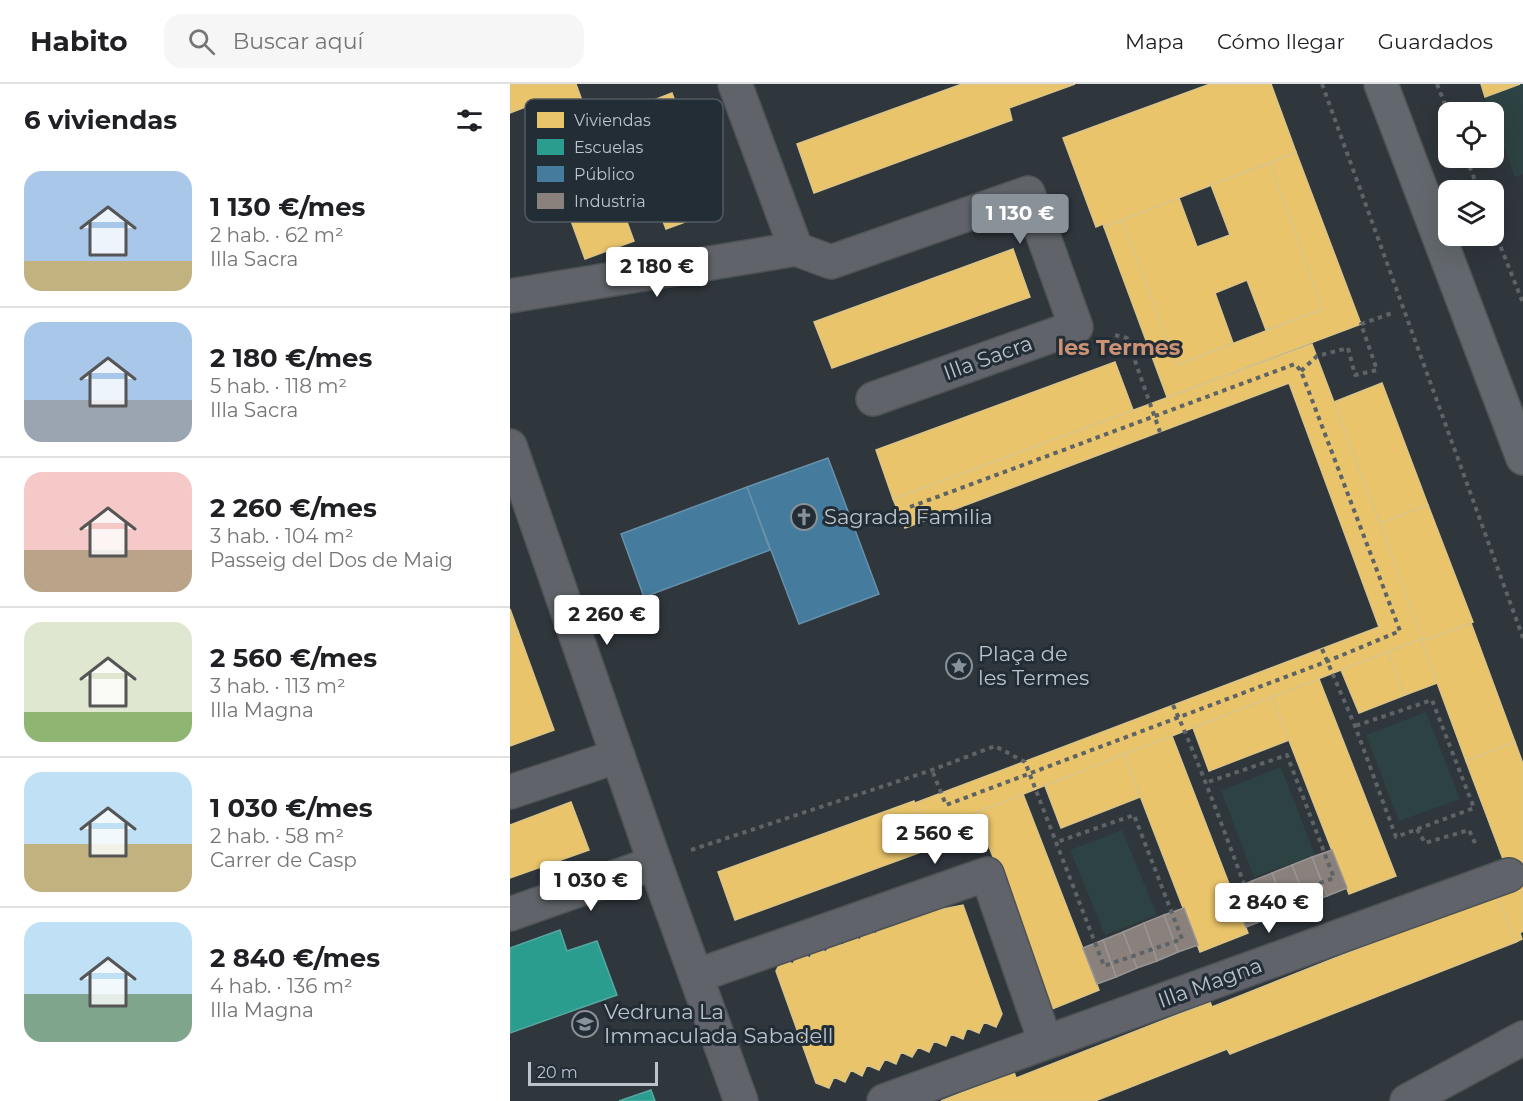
<!DOCTYPE html>
<html lang="es">
<meta charset="utf-8">
<style>
:root{--surface:#fff;--page:#f6f6f6;--text:#202124;--muted:#757577;--line:#e0e0e0;--accent:#8a9299}
body{margin:0;font-family:Montserrat,sans-serif;background:var(--page);color:var(--text);height:100vh;display:flex;flex-direction:column;font-size:22px;white-space:nowrap}
*{box-sizing:border-box;margin:0}
p{font-size:20px;color:var(--muted)}
.icon{flex:none;width:33px;height:33px;fill:none;stroke:currentColor;stroke-width:2;stroke-linecap:round;stroke-linejoin:round}
.map{position:relative;flex:1;overflow:hidden}
.drawer{display:flex;flex-direction:column;background:var(--surface);width:510px}
.drawer>*{flex:none}
.controls{position:absolute;left:928px;top:18px;display:grid;gap:12px}
.controls a{display:grid;place-items:center;width:66px;height:66px;border-radius:12px;background:var(--surface);box-shadow:0 6px 24px #0002;font-size:30px}
.scale{position:absolute;left:18px;bottom:15px;width:130px;box-sizing:border-box;padding-left:6px;border:3px solid #bbc3cb;border-top:0;font-size:16px;line-height:21px;white-space:nowrap;color:#bbc3cb;-webkit-text-stroke:4px #232d36;paint-order:stroke}
.price{position:absolute;translate:-50% -51px;padding:0 14px;border-radius:6px;background:#fff;color:#222;font-size:20px;line-height:39px;filter:drop-shadow(0 2px 3px #0008)}
.price::after{content:'';position:absolute;left:50%;top:36px;width:18px;height:14px;margin-left:-9px;background:inherit;clip-path:polygon(0 0,100% 0,50% 100%)}
.price.current{background:var(--accent);color:#fff}
ul{padding:0;list-style:none}
li{display:flex;align-items:center;gap:18px;height:150px;padding:0 24px}
li+li{border-top:2px solid var(--line)}
li span{display:grid;place-items:center;flex:none;width:168px;height:120px;border-radius:18px;color:#555}
li>.icon{margin-inline-start:auto}
span .icon{width:72px;height:72px;fill:#fffc;stroke-width:1}
li b{font-size:26px}
h2{display:flex;justify-content:space-between;align-items:center;height:72px;padding:0 24px;font-size:26px}
header{display:flex;align-items:center;gap:36px;box-sizing:border-box;height:84px;padding:0 30px;background:var(--surface);border-bottom:2px solid var(--line)}
header strong{font-size:28px}
nav{display:flex;gap:33px;margin-inline-start:auto;font-size:21px}
.search{width:420px;height:54px;background:var(--page);display:flex;align-items:center;gap:15px;box-sizing:border-box;padding:0 21px;border-radius:18px;color:var(--muted);font-size:22px}
main{display:flex;flex:1;min-height:0}
.map>svg:first-child{display:block}
.green{fill:#2d4242}
.homes{fill:#e9c46a;stroke:#dbc487;stroke-width:1.5}
.schools{fill:#2a9d8f;stroke:#56a8a1;stroke-width:1.5}
.public{fill:#457b9d;stroke:#6891ab;stroke-width:1.5}
.industry{fill:#8a817c;stroke:#999594;stroke-width:1.5}
.lines{fill:none;stroke-linecap:round;stroke-linejoin:round}
.street-casing{stroke:#4d5256;stroke-width:36}
.secondary-casing{stroke:#4d5256;stroke-width:36}
.path{stroke:#5d6367;stroke-width:4;stroke-dasharray:4.5 4.5;stroke-linecap:butt}
.street{stroke:#60646a;stroke-width:33}
.secondary{stroke:#63686e;stroke-width:33}
.labels{text-anchor:middle;stroke-width:6;stroke-linejoin:round;paint-order:stroke}
.street-label{font-size:21px;fill:#bbc3cb;stroke:#232d36}
.poi-label{font-size:21px;fill:#bbc3cb;stroke:#232d36;text-anchor:start}
.neighbourhood-label{font-size:22px;font-weight:bold;fill:#cc9275;stroke:#232d36}
.key{fill:#232d36;stroke:#515a63;stroke-width:1.5}
.key-label{font-size:16px;fill:#bbc3cb}
</style>
<header>
<strong>Habito</strong>
<div class="search"><svg class="icon" aria-label="search" viewBox="0 0 24 24"><circle cx="10" cy="10" r="6"/><path d="M15 15l6 6"/></svg>Buscar aquí</div>
<nav><a>Mapa</a><a>Cómo llegar</a><a>Guardados</a></nav>
</header>
<main>
<section class="drawer">
<h2>6 viviendas<svg class="icon" aria-label="filters" viewBox="0 0 24 24"><path d="M4 7h16M4 17h16"/><circle cx="9" cy="7" r="2"/><circle cx="15" cy="17" r="2"/></svg></h2>
<ul>
<li><span style="background:linear-gradient(#a9c7e8 75%,#c2b280 0)"><svg class="icon" aria-label="home" viewBox="0 0 24 24"><path d="M3 11l9-7 9 7M6 9v11h12V9"/></svg></span><div><b>1 130 €/mes</b><p>2 hab. · 62 m²</p><p>Illa Sacra</p></div></li>
<li><span style="background:linear-gradient(#a9c7e8 65%,#9aa5b1 0)"><svg class="icon" aria-label="home" viewBox="0 0 24 24"><path d="M3 11l9-7 9 7M6 9v11h12V9"/></svg></span><div><b>2 180 €/mes</b><p>5 hab. · 118 m²</p><p>Illa Sacra</p></div></li>
<li><span style="background:linear-gradient(#f6c9c9 65%,#b9a48a 0)"><svg class="icon" aria-label="home" viewBox="0 0 24 24"><path d="M3 11l9-7 9 7M6 9v11h12V9"/></svg></span><div><b>2 260 €/mes</b><p>3 hab. · 104 m²</p><p>Passeig del Dos de Maig</p></div></li>
<li><span style="background:linear-gradient(#dfe7d0 75%,#8fb573 0)"><svg class="icon" aria-label="home" viewBox="0 0 24 24"><path d="M3 11l9-7 9 7M6 9v11h12V9"/></svg></span><div><b>2 560 €/mes</b><p>3 hab. · 113 m²</p><p>Illa Magna</p></div></li>
<li><span style="background:linear-gradient(#bfe0f5 60%,#c2b280 0)"><svg class="icon" aria-label="home" viewBox="0 0 24 24"><path d="M3 11l9-7 9 7M6 9v11h12V9"/></svg></span><div><b>1 030 €/mes</b><p>2 hab. · 58 m²</p><p>Carrer de Casp</p></div></li>
<li><span style="background:linear-gradient(#bfe0f5 60%,#7fa58c 0)"><svg class="icon" aria-label="home" viewBox="0 0 24 24"><path d="M3 11l9-7 9 7M6 9v11h12V9"/></svg></span><div><b>2 840 €/mes</b><p>4 hab. · 136 m²</p><p>Illa Magna</p></div></li>
</ul>
</section>
<div class="map">
<svg width="1013" height="1017" viewBox="0 0 1013 1017">
<rect width="100%" height="100%" fill="#2f363c"/>
<g class="green">
<path d="M1010 0H1013V90L1005 93 984 36V28H981L975 13Z"/>
<path d="M916 628 950 715 889 737 856 651Z"/>
<path d="M771 683 805 771 744 793 711 707Z"/>
<path d="M612 746 647 831 595 851 560 766Z"/>
</g>
<g class="homes">
<path d="M0 0H66L82 44 34 63 18 22 0 29Z"/>
<path d="M452 0H565L499 24 502 36 304 109 287 60Z"/>
<path d="M700 0H761L786 68 612 136 594 143 593 140 586 143 553 54Z"/>
<path d="M971 0H1010L975 13Z"/>
<path d="M162 9 205 127 156 145 142 108 110 119 124 157 75 175 34 63 82 44 94 77 126 66 113 28Z"/>
<path d="M786 68 851 240 657 313 594 143 612 136 667 281 813 225 760 79Z"/>
<path d="M760 79 813 225 756 246 737 196 705 209 723 259 667 281 612 136 669 114 687 163 720 151 701 101Z"/>
<path d="M503 165 520 213 322 284 304 238Z"/>
<path d="M802 260 913 554 526 705 466 729 467 732 417 750 405 719 869 543 779 299 395 444 383 415Z"/>
<path d="M605 278 623 326 383 415 366 366Z"/>
<path d="M872 299 918 421 870 439 824 318Z"/>
<path d="M918 421 963 538 913 557 870 439Z"/>
<path d="M0 525 8 547 0 550Z"/>
<path d="M961 539 1005 658 956 677 911 555 913 554V557Z"/>
<path d="M8 547 44 646 0 662V550Z"/>
<path d="M911 555 927 599 895 611 878 568Z"/>
<path d="M878 568 895 611 849 629 831 586Z"/>
<path d="M809 595 886 792 839 810 762 613Z"/>
<path d="M762 613 779 656 699 687 683 644Z"/>
<path d="M662 652 738 849 690 868 614 670Z"/>
<path d="M1005 658 1013 680V790L999 791 956 677Z"/>
<path d="M614 670 630 713 551 744 535 702Z"/>
<path d="M513 710 589 906 542 925 466 729Z"/>
<path d="M404 717 422 764 225 836 208 788Z"/>
<path d="M61 718 79 766 0 794V741Z"/>
<path d="M1013 790V847L1010 849 1012 855 1006 858 986 810Z"/>
<path d="M986 810 1006 858 720 970 717 965 585 1017H431L504 988 506 994 700 918 702 923Z"/>
<path d="M421 820 433 825 453 821 492 930 486 943 474 938 469 949 457 944 453 955 441 950 436 962 424 957 419 968 408 963 402 973 391 968 386 980 375 975 369 986 357 981 352 992 341 986 335 998 324 993 319 1004 306 999 266 887 272 875 283 880 288 868 300 874 305 863 316 868 322 857 333 861 339 850 350 856 355 844 366 850 371 839 384 843 388 832 400 837 404 826 416 831Z"/>
</g>
<g class="schools">
<path d="M50 846 57 867 87 857 107 911 0 949V864Z"/>
<path d="M141 1006 145 1017H109Z"/>
</g>
<g class="public">
<path d="M318 374 369 510 289 540 237 403Z"/>
<path d="M237 403 260 466 134 513 111 450Z"/>
</g>
<g class="industry">
<path d="M822 766 837 804 817 812 802 773Z"/>
<path d="M802 773 817 812 797 819 782 781Z"/>
<path d="M782 781 797 819 777 827 762 789Z"/>
<path d="M762 789 777 827 757 835 742 797Z"/>
<path d="M742 797 757 835 736 843 721 806Z"/>
<path d="M674 824 688 861 668 868 654 831Z"/>
<path d="M654 831 668 868 647 877 634 839Z"/>
<path d="M634 839 647 877 627 884 613 848Z"/>
<path d="M613 848 627 884 606 893 593 856Z"/>
<path d="M593 856 606 893 587 900 573 864Z"/>
</g>
<g class="lines">
<defs>
<g id="street">
<path d="M225 0 286 165"/>
<path d="M0 212 286 165 321 178 518 109 566 243 363 315"/>
<path d="M0 362 145 779 231 1017"/>
<path d="M0 708 108 672"/>
<path d="M0 830 145 779"/>
<path d="M186 892 477 790 535 957"/>
<path d="M374 1017 999 791"/>
<path d="M897 1017 1013 954"/>
</g>
<path id="secondary" d="M871 0 1013 374"/>
</defs>
<use href="#street" class="street-casing"/>
<use href="#secondary" class="secondary-casing"/>
<g class="path">
<path d="M812 0 1013 554"/>
<path d="M927 0 939 31"/>
<path d="M956 74 969 106"/>
<path d="M984 146 1013 219"/>
<path d="M605 251 617 254 650 348"/>
<path d="M791 287 807 272 838 264 845 291 867 286 851 240 882 229"/>
<path d="M400 423 785 280 791 287 890 547 818 577 436 721 422 686"/>
<path d="M812 565 845 642 886 753 964 724 922 616 845 642"/>
<path d="M663 621C693 687 717 756 743 823L824 794 777 671 695 699"/>
<path d="M907 745 915 759 959 746 965 759"/>
<path d="M181 766 422 686 485 662 515 678 594 882 672 855 624 731 547 758"/>
</g>
<use href="#street" class="street"/>
<use href="#secondary" class="secondary"/>
</g>
<defs>
<symbol id="church-ring" viewBox="-11 -11 22 22"><circle r="9.5" fill="#232d36" stroke="#8a9299" stroke-width="1.5"/><path d="M-1.2-6h2.4v3.5h3.3v2.4h-3.3V6h-2.4V-.1h-3.3v-2.4h3.3Z" fill="#8a9299"/></symbol>
<symbol id="sight-ring" viewBox="-11 -11 22 22"><circle r="9.5" fill="#232d36" stroke="#8a9299" stroke-width="1.5"/><path d="M0-6L1.8-2.2L6-1.7L2.9 1.2L3.7 5.4L0 3.3L-3.7 5.4L-2.9 1.2L-6-1.7L-1.8-2.2Z" fill="#8a9299"/></symbol>
<symbol id="school-ring" viewBox="-11 -11 22 22"><circle r="9.5" fill="#232d36" stroke="#8a9299" stroke-width="1.5"/><path d="M0-5L7-2L0 1L-7-2ZM-4 1L0 2.5L4 1V4Q0 6-4 4Z" fill="#8a9299"/></symbol>
</defs>
<g fill-rule="evenodd">
<use href="#church-ring" x="279" y="418" width="30" height="30"/>
<use href="#sight-ring" x="434" y="567" width="30" height="30"/>
<use href="#school-ring" x="60" y="925" width="30" height="30"/>
</g>
<g class="labels">
<g class="street-label">
<text transform="translate(478 274) rotate(-20)" y="7">Illa Sacra</text>
<text transform="translate(700 899) rotate(-20)" y="7">Illa Magna</text>
</g>
<g class="poi-label">
<text x="314" y="440">Sagrada Familia</text>
<text x="468" y="577">Plaça de<tspan x="468" dy="24">les Termes</tspan></text>
<text x="94" y="935">Vedruna La<tspan x="94" dy="24">Immaculada Sabadell</tspan></text>
</g>
<g class="neighbourhood-label">
<text x="609" y="271">les Termes</text>
</g>
</g>
<rect x="15" y="15" width="198" height="123" rx="9" class="key"/>
<rect x="27" y="28" width="27" height="16" fill="#e9c46a"/>
<rect x="27" y="55" width="27" height="16" fill="#2a9d8f"/>
<rect x="27" y="82" width="27" height="16" fill="#457b9d"/>
<rect x="27" y="109" width="27" height="16" fill="#8a817c"/>
<g class="key-label">
<text x="64" y="42">Viviendas</text>
<text x="64" y="69">Escuelas</text>
<text x="64" y="96">Público</text>
<text x="64" y="123">Industria</text>
</g>
</svg>
<div class="controls">
<a><svg class="icon" aria-label="locate" viewBox="0 0 24 24"><circle cx="12" cy="12" r="6"/><path d="M12 2v4M12 18v4M2 12h4M18 12h4"/></svg></a>
<a><svg class="icon" aria-label="layers" viewBox="0 0 24 24"><path d="M12 4l9 5-9 5-9-5zM3 14l9 5 9-5"/></svg></a>
</div>
<div class="scale">20 m</div>
<b class="price current" style="left:510px;top:161px">1 130 €</b>
<b class="price" style="left:147px;top:214px">2 180 €</b>
<b class="price" style="left:97px;top:562px">2 260 €</b>
<b class="price" style="left:425px;top:781px">2 560 €</b>
<b class="price" style="left:81px;top:828px">1 030 €</b>
<b class="price" style="left:759px;top:850px">2 840 €</b>
</div>
</main>
